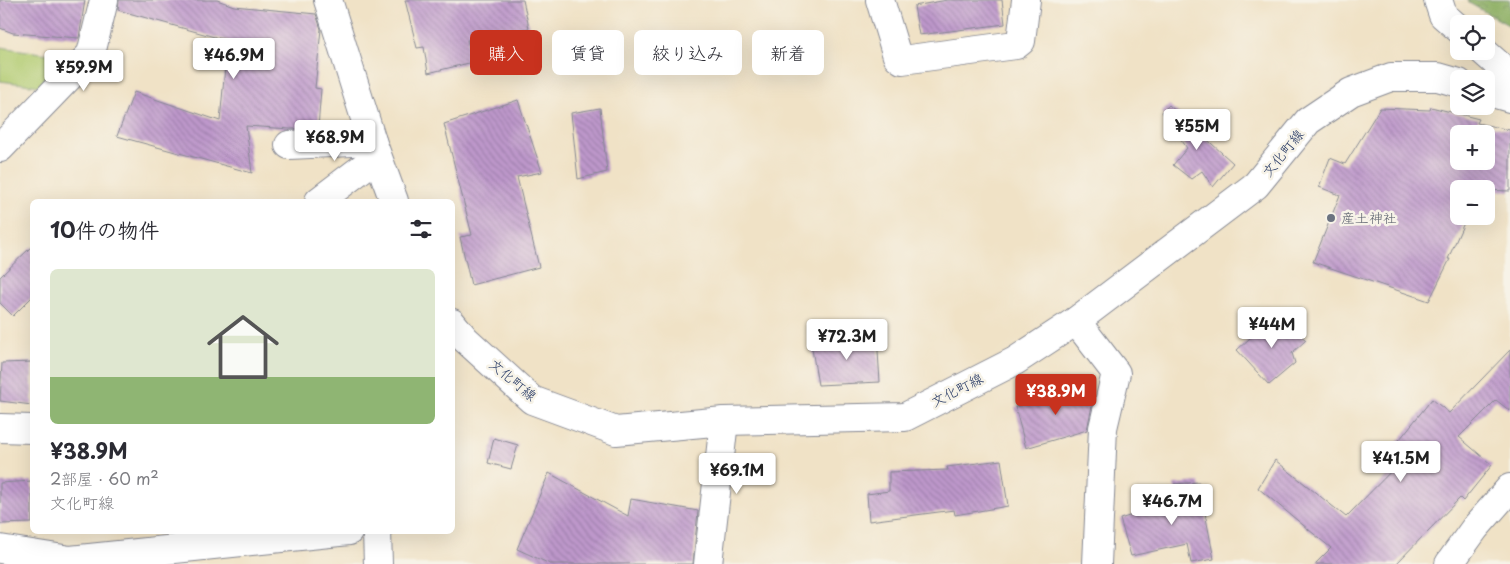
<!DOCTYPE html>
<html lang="ja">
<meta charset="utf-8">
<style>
:root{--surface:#fff;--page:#f2f2f3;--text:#2b2b33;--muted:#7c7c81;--line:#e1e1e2;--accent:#c8321e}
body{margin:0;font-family:"Playpen Sans","Klee One",sans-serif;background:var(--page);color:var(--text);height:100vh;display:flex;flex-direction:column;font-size:19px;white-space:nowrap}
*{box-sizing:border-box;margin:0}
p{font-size:16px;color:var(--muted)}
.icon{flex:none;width:28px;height:28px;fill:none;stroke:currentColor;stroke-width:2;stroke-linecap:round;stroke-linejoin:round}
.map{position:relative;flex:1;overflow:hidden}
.panel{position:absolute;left:30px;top:199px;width:425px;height:335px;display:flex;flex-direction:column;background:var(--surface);border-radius:8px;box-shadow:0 5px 20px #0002}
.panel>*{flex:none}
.banner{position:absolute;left:470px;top:30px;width:475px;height:45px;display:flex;gap:10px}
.fabs{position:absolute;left:1450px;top:15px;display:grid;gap:10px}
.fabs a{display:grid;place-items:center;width:45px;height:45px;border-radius:8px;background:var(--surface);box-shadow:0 5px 20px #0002;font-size:25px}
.price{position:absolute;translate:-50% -42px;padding:0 11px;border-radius:5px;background:#fff;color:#222;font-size:16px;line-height:32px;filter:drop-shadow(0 1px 2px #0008)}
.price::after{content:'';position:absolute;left:50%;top:30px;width:15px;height:11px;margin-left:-8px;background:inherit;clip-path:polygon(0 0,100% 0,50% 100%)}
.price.selected{background:var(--accent);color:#fff}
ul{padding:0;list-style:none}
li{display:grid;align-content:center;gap:10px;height:265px;padding:0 20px}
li+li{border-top:1px solid var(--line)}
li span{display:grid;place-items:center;height:155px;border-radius:8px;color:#555}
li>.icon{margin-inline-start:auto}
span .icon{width:90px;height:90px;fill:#fffc;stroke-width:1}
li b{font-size:21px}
h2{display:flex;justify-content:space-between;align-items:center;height:60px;padding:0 20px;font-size:21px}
.tag{padding:0 18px;border-radius:8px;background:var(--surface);box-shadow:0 5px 20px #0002;font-size:18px;line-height:45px}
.tag.selected{background:var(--accent);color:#fff}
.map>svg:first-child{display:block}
.forest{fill:url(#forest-crowns);stroke:#546f60}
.park{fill:#b1cb70;stroke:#667d67}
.building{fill:url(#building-back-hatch);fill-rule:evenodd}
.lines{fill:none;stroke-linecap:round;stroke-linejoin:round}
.minor-casing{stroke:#868892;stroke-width:30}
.minor{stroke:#fff;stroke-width:28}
.worship-dot{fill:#6b7280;stroke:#f7f3e8;stroke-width:2}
.labels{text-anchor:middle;stroke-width:5;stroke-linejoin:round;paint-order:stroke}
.street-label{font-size:14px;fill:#1b2f5e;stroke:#f7f3e8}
.worship-label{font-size:14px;fill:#5b616d;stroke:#f7f3e8;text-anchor:start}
</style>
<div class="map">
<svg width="1510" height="564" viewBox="0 0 1510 564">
<defs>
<pattern id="forest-crowns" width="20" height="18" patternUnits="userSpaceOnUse" patternTransform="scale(1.25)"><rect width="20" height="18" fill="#8caf62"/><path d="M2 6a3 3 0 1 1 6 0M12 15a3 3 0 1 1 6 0" fill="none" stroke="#728f54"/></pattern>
<pattern id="building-back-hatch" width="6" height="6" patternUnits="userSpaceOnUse" patternTransform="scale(1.25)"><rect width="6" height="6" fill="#be98cb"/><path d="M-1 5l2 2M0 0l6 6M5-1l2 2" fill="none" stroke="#9a7ca8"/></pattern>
</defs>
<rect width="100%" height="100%" fill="#f7f3e8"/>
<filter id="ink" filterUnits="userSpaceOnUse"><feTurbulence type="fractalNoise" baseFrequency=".02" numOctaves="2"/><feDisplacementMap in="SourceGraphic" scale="10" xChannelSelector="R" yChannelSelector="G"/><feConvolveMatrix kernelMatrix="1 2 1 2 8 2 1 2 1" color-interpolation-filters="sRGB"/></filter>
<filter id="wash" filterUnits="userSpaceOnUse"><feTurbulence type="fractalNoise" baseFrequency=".0096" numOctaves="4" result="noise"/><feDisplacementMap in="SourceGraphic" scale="20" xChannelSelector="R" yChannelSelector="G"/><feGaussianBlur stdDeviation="1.12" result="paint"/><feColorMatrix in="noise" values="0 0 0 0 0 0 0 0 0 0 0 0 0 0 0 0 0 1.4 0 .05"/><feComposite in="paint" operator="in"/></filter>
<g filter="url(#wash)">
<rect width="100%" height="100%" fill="#f0e2c6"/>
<path class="forest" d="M1468 0H1510V26L1469 3Z"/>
<path class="park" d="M0 47 55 55 40 86 0 81Z"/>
<g id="blocks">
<g class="building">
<path d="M0 0H85L79 38 13 33 0 28Z"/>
<path d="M119 0H217L234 6 316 14 321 29 315 88 321 89 318 128 290 129 246 126 252 173 117 136 134 92 220 121 226 56H235L236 43 118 10Z"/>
<path d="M405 0H523L529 28 467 40 473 62 428 73 424 47 417 48Z"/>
<path d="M947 0H1002L1005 24 919 35 914 6Z"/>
<path d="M518 100 542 172 517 177 539 267 471 285 460 237 472 235 444 124Z"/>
<path d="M1169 105 1233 163 1213 187 1202 171 1191 179 1173 165 1187 148 1162 112Z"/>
<path d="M1431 107 1479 119 1477 123 1510 130V191L1459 189V216H1467L1448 259H1450L1429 301 1313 262 1340 195 1319 187 1330 158 1345 164 1380 108 1430 110ZM1459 134H1486V161H1459Z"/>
<path d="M600 108 607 172 578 179 571 113Z"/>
<path d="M32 246V297L13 316 0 303V277Z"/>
<path d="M1276 314 1306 340 1292 353 1295 363 1269 385 1237 350Z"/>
<path d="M877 336 880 382 818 385 811 343Z"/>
<path d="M1510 350V411L1496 400 1459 437 1492 465 1463 501 1460 498 1396 564H1315L1331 548 1258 488 1275 460 1346 517 1409 453 1396 444 1432 399 1449 413Z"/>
<path d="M32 362V405L0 401 2 363Z"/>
<path d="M1091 383 1093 401 1087 430 1026 448 1015 407Z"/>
<path d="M494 438 518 445 511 469 488 463Z"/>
<path d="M1001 460 1008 506 955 515 954 510 869 521 867 494 889 491V472L948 470 947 467Z"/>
<path d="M549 473 628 516 631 499 698 511 693 564H550L517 549Z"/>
<path d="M32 481V523L0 524V483Z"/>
<path d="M1199 482 1214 559 1191 563 1187 544 1131 556 1120 519 1178 500 1174 484Z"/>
</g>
</g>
</g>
<g filter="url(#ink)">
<use href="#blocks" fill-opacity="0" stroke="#868892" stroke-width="1"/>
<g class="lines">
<defs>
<g id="minor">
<path d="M328 0 372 141 394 201"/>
<path d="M880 0 897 56 902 60 1016 45 1021 41 1026 0"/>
<path d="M1438 0 1443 15 1459 29"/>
<path d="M1483 51 1510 75"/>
<path d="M1486 91 1510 98"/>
<path d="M289 145 372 141"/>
<path d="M0 148 91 54 104 0"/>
<path d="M319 201 377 157"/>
<path d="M1076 321 1116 373 1103 428 1097 564"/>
<path d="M452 323 465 339 532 400 616 431 724 421 905 417 1015 361 1076 321 1256 185 1308 121 1351 92 1391 77H1438L1459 83"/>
<path d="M0 428 32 429"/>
<path d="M377 531 378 564"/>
<path d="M0 549 70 560 349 531"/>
<path d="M708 564 724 421"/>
<path d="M1449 564 1475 528 1510 488"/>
</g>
</defs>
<use href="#minor" class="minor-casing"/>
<use href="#minor" class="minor"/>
</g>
</g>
<circle class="worship-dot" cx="1331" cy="218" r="5"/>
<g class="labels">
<g class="street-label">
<text transform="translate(1283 153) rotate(-51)" y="5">文化町線</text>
<text transform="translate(513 380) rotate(40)" y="5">文化町線</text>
<text transform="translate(957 390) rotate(-27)" y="5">文化町線</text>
</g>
<g class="worship-label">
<text x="1341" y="223">産土神社</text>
</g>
</g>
</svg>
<div class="fabs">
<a><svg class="icon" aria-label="locate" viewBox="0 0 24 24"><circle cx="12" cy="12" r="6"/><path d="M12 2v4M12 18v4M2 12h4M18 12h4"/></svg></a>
<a><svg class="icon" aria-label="layers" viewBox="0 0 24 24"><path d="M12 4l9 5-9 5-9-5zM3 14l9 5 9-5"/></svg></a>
<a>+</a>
<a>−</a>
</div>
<b class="price" style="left:234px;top:80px">¥46.9M</b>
<b class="price" style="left:84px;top:92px">¥59.9M</b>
<b class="price" style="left:1197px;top:151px">¥55M</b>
<b class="price" style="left:335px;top:162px">¥68.9M</b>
<b class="price" style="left:1272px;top:349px">¥44M</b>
<b class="price" style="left:847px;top:361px">¥72.3M</b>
<b class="price selected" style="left:1056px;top:416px">¥38.9M</b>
<b class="price" style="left:1401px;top:483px">¥41.5M</b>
<b class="price" style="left:737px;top:495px">¥69.1M</b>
<b class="price" style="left:1172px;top:526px">¥46.7M</b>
<div class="banner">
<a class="tag selected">購入</a>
<a class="tag">賃貸</a>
<a class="tag">絞り込み</a>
<a class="tag">新着</a>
</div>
<section class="panel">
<h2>10件の物件<svg class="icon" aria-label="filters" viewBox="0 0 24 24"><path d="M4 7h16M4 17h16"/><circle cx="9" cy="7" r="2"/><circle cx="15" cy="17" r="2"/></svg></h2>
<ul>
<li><span style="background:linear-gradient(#dfe7d0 70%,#8fb573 0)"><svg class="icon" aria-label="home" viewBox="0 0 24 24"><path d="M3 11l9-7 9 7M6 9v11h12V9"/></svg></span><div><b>¥38.9M</b><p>2部屋 · 60 m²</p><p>文化町線</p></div></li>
</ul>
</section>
</div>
